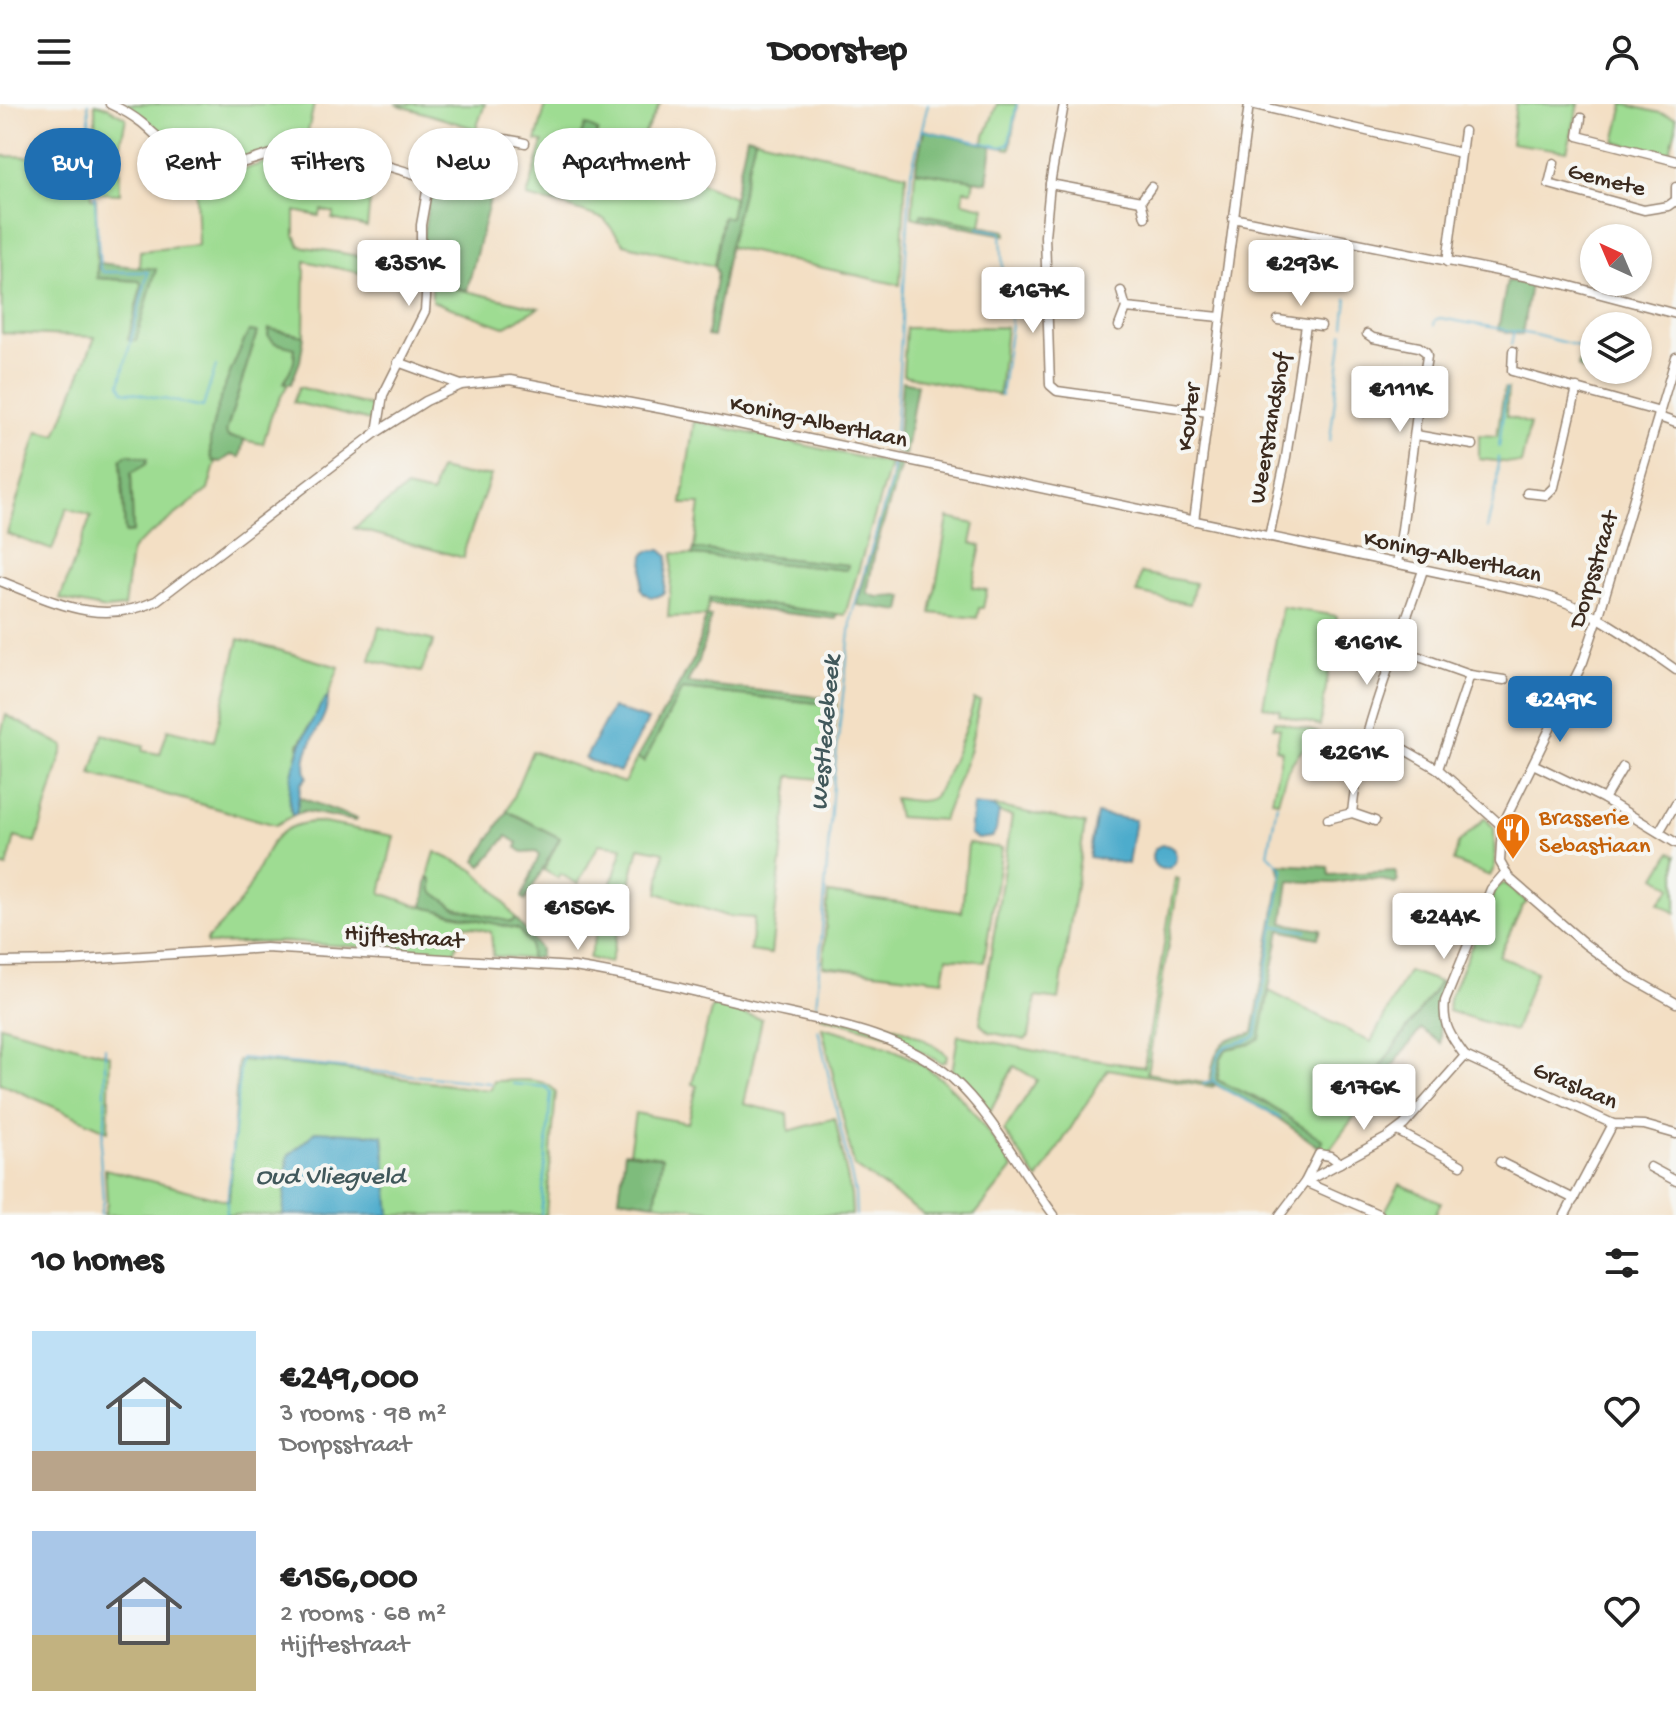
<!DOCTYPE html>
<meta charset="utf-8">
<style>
:root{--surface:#fff;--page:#f2f2f2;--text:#222;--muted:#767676;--accent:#1f6fb2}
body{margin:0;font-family:"Gochi Hand",sans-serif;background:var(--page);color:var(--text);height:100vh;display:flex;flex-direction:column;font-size:30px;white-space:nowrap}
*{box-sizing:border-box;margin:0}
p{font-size:26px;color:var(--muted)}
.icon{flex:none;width:44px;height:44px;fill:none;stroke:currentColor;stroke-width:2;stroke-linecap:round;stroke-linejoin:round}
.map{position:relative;height:1111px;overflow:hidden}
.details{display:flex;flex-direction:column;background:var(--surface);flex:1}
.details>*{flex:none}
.guide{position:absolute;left:24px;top:24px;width:800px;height:72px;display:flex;gap:16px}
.needle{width:52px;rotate:316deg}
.controls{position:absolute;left:1580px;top:120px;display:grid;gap:16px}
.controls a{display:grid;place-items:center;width:72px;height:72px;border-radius:50%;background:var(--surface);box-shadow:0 2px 6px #0004;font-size:40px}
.price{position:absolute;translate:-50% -68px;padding:0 18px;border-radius:8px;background:#fff;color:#222;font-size:26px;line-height:52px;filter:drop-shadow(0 2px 4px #0008)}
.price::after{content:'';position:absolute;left:50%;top:48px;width:24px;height:18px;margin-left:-12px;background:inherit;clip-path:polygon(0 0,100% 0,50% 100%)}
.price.selected{background:var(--accent);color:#fff}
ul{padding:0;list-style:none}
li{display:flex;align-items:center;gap:24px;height:200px;padding:0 32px}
li span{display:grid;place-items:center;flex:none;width:224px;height:160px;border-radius:0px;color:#555}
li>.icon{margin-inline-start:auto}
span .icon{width:96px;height:96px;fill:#fffc;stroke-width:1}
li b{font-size:34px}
h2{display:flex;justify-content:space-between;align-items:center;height:96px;padding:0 32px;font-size:34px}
.tag{padding:0 28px;border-radius:36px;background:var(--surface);box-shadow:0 2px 6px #0004;font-size:28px;line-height:72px}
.tag.selected{background:var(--accent);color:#fff}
header{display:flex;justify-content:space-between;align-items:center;height:104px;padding:0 32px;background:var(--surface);font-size:36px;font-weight:700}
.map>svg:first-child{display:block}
.green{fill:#9edc92;stroke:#6c8358;stroke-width:2;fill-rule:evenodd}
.forest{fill:#7ebc7c;stroke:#5c734d;stroke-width:2}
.water{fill:#4daccc;stroke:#446b75;stroke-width:2}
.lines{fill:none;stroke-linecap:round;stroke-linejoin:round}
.stream{stroke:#4daccc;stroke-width:2}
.minor-casing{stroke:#978471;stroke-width:11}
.minor{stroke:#fff;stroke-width:8}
.labels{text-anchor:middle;stroke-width:8;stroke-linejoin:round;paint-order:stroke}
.street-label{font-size:24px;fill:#3b2a1e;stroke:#f6f6f2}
.food-label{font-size:24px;fill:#c56008;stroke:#f6f6f2;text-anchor:start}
.water-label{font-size:26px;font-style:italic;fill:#41585b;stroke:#f6f6f2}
</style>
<header><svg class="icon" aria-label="menu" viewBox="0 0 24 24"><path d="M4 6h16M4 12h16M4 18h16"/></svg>Doorstep<svg class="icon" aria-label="person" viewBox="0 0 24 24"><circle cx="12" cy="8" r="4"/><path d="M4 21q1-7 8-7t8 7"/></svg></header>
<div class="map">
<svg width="1676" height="1111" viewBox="0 0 1676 1111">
<rect width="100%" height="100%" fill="#f6f6f2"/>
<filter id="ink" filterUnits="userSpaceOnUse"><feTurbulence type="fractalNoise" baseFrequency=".0125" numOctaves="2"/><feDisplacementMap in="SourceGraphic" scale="16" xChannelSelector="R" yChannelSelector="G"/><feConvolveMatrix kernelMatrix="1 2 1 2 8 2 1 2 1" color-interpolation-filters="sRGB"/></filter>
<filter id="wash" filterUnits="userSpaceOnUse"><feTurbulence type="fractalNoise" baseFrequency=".006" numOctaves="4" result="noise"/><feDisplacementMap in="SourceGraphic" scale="32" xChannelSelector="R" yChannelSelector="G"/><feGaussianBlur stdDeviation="1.8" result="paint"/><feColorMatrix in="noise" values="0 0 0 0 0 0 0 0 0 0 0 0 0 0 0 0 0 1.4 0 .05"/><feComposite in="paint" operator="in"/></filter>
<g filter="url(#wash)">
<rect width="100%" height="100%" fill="#f3dfc4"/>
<g class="green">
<path d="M95 0 107 3 126 14 119 48 120 90 96 89Z"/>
<path d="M121 0H314L305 42C274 42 258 55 233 58 181 63 161 23 121 0Z"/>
<path d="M395 0H485L476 25Z"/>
<path d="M546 0H660L634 50 734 93 730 114 723 113 714 162 624 140 604 115 565 102 598 28 585 21 553 99 527 93 543 38 536 37Z"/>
<path d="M997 0H1017L1010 45 982 40Z"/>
<path d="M1516 0H1579L1567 47 1511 39Z"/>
<path d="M1624 0 1676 13V24L1669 52 1615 38Z"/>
<path d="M755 34 906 70 900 181 729 143Z"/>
<path d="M305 50 374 60 367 123 332 115 334 109 322 106 319 112 295 107V131L300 142 383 156 379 173 305 157 304 232 269 225 268 232 275 239 295 243 294 258 285 279 288 280 272 309 263 340 228 333 226 328 257 229 249 227 213 357H216L208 386 136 441 131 448 124 503 106 505 60 495 91 412 67 404 52 446 7 430 38 327 56 331 95 233 2 229 0 52 91 54V94L96 95 97 174 139 177 142 181 136 202V236L156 165 139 164 140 147 198 141 195 65C235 72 243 66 280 53L286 92 305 91ZM121 355 146 360 131 369 133 428 125 429Z"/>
<path d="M915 67 974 76 972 87 964 86 963 98 984 103 981 122 922 110 920 115 912 113Z"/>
<path d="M432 179 539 204 504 223 432 197Z"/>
<path d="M1006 223 999 291 903 271 906 224Z"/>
<path d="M299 283 374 303 370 317 293 298Z"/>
<path d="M1504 285H1508L1506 312 1530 320 1521 360 1479 355V331L1497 332Z"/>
<path d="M694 317 890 360 845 511 710 494 706 512 668 513 673 449 846 466 848 461 694 445 700 400H682Z"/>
<path d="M439 365 466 371H491L465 444 464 454 354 424 406 384 432 390Z"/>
<path d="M948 414 975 420 971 439 981 442 972 483 987 486 983 504H979L977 514 931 509Z"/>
<path d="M1141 469 1195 479 1190 500 1137 489Z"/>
<path d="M1282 503 1337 512 1320 622 1279 610 1280 606 1263 602Z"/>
<path d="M379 523 434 537 421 568 370 556Z"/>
<path d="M239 535 339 563 324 602 299 640 296 710 276 721 91 670 103 630 144 642 143 647 160 650 168 625 214 637Z"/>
<path d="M682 585 827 600V594L837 595 829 676 790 672 771 850 750 847 754 814 726 812 658 789 664 748 639 743 610 859 589 854 623 743 599 740 578 780 560 770 558 774 544 766 560 734 507 707 532 647 624 679 637 654 644 657Z"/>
<path d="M974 596 980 597 969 648 943 716 898 713 894 694C905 695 922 700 932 694 943 687 971 611 974 596Z"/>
<path d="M6 611 64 642 36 739 15 733 7 763 0 761V633Z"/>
<path d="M1275 617 1319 629 1318 632C1291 654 1287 663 1278 697L1272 696 1282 647 1276 645 1280 624 1273 623Z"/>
<path d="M994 702 1085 720 1059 896 1036 893 1029 932 1025 936 989 928 980 920 1012 712 993 707Z"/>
<path d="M1485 714 1494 724 1495 762 1490 772 1454 758 1458 740Z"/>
<path d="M318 718 394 732 381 789 415 801 518 825 531 840 530 855 493 852 491 828 465 821 454 849 283 838 207 840V835C221 821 234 808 244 792 267 756 266 719 318 718Z"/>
<path d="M968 739 1002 744 984 858 947 853 943 876 823 862 828 789 962 808Z"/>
<path d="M435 748 474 766 497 789 516 815 511 818C489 813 443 806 431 785 425 774 432 759 435 748Z"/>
<path d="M1671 748 1676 751V809L1659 799 1672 783 1656 773Z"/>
<path d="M1175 774 1179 775 1147 969 1215 981 1213 983 1108 965 1038 1076 1004 1027 1037 976 1014 962 989 1009 952 968 958 931 1051 950 1144 963Z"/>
<path d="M1502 780H1506L1527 798 1522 803 1499 852 1536 868 1514 927 1448 907 1449 895 1496 785Z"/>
<path d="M1408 867 1440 878 1356 997 1362 1002 1327 1049 1319 1043 1322 1036 1264 998 1217 976 1221 954 1226 945 1250 940 1265 909 1269 887 1371 938Z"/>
<path d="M712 902 762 915 744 1000 788 1010 789 1027 835 1014 851 1092 852 1111H743L655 1099 662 1053 629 1048 635 1009 688 1019 697 982 692 980Z"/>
<path d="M821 909C867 913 910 921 947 951L946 957 941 959 891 931 820 912Z"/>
<path d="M0 921 110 951 108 1027 0 979Z"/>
<path d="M822 923C930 950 952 974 1013 1064L975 1111H924L854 1062Z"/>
<path d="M238 956 330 964 484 986 491 985 494 977C513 977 544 971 556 988L546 1111H390L383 1031 288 1052 283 1111H104L107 1100 105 1065 229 1097Z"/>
<path d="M1400 1080 1441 1098 1435 1111H1383Z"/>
</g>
<g class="forest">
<path d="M585 21 598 27 565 102 553 99Z"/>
<path d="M924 26 992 42 987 78 915 67Z"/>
<path d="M747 32 755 34 729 143 713 233 707 232 717 169 714 162 723 113H730Z"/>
<path d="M431 81 491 91 467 186 432 179 423 133Z"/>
<path d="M921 110 1006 127V131L920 115Z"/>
<path d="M98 159 156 165 136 237 128 236 142 181 139 177 97 174Z"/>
<path d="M1507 177 1530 180 1522 231 1498 226Z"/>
<path d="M269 225 304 232 300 257 291 280 284 279 294 258 295 244 275 239 268 232Z"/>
<path d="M249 227 257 228 226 328 228 333 244 335 240 353 231 351 221 358 213 357C199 334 237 251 249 227Z"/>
<path d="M1582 246 1594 249V266H1627L1616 284 1578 263Z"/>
<path d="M902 277 917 280 905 351 897 349Z"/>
<path d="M128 350 147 355 146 360 131 369 133 428 125 429 121 355Z"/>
<path d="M896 359 901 361 875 447 867 489 877 493 904 492 901 507 857 501Z"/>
<path d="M694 445 848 461 847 466 692 451Z"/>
<path d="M710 494 837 510 836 515 709 500Z"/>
<path d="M706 512 711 513 699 557 687 579 827 594 828 600 682 585 644 658 637 654 695 553Z"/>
<path d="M324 602 307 648 296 692 357 715 356 717 304 707 296 710 291 705C291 667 297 630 324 602Z"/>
<path d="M507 707 560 734 525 797 522 793 539 752 536 748 523 749 516 743 518 739 507 732 482 762 476 757Z"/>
<path d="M1278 760 1328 763 1329 771 1395 767 1398 777 1395 780 1380 775 1364 774 1334 779 1289 777 1283 819 1321 826 1318 834 1280 826 1260 934 1250 940 1226 945 1221 954 1217 976 1264 998 1323 1036 1319 1043 1268 1007 1210 978C1212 962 1215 939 1234 933 1242 931 1246 933 1253 929L1281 772Z"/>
<path d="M428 774 432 776V787L456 804 511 818 516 815 540 845V853L530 855V840L518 825 423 803Z"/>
<path d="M1440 878 1447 880 1438 906 1441 939 1421 925 1362 1002 1356 998Z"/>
<path d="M625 1048 662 1053 655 1099 619 1094Z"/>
</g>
<g class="water">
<path d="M648 447 661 446 668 452 664 488C656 496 647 494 641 485L644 451Z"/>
<path d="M328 592C329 619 297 645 307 673L301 680 296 710 292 711C281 678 308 617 328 592Z"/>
<path d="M612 604 648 616 620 668 585 655Z"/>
<path d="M973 701 993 703 999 708 996 727 992 733 978 735 970 731Z"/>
<path d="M1097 710 1135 716 1128 760 1089 753Z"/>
<circle cx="1164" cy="753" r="12"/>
<path d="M316 1027 383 1031 390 1111H283L288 1052Z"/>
</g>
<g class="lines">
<g class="stream">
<path d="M88 0 100 164 103 168H148L120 280 124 287 203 303 216 262"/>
<path d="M921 26 1002 43 1009 40 1017 0"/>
<path d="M978 124 1001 128 1003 171 1011 220 1001 292"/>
<path d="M1344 222 1347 194"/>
<path d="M1434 222 1435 216 1440 214 1535 231 1594 246"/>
<path d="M1511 241 1514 228"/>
<path d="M1330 336 1343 229"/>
<path d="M1499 343 1506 285"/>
<path d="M894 347 911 68 928 0"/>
<path d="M1487 425 1497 380 1498 353"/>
<path d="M1276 822 1306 827"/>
<path d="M816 905 833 680 852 510 891 378 893 360"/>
<path d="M818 925 855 1088 856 1111"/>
<path d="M1213 976C1215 968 1216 957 1220 949 1227 935 1246 942 1256 931L1283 765 1268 750 1277 700"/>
<path d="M1214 977C1219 986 1266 1004 1280 1014"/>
<path d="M513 980 546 983 551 989 541 1111"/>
<path d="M1203 980 1212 977"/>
<path d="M100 1111 103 1097 100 1050 105 1016V943"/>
<path d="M226 1111 241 954 490 979"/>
</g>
</g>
</g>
<g filter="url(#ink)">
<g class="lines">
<defs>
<g id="minor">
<path d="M110 0C121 5 132 11 142 19 159 33 175 53 196 59 241 71 262 44 304 46 361 48 411 73 466 83 481 37 473 27 525 39"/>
<path d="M1064 0 1050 80 1045 132 1050 281 1057 287 1208 308"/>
<path d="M1251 0 1461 49"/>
<path d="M1581 14 1578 32 1676 57"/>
<path d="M1554 59 1549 80 1644 106 1668 102 1675 97"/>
<path d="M1050 80 1141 97"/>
<path d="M1676 83V98"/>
<path d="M1145 113 1141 97 1151 83"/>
<path d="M1233 114 1563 180 1676 210"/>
<path d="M1447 158 1464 27"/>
<path d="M1126 204 1220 213"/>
<path d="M1278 216 1321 222"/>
<path d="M1119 222 1126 204 1121 187"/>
<path d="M1367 230 1373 234 1419 243 1426 248 1427 252C1425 269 1420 286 1418 302 1411 355 1405 407 1397 460"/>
<path d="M1513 247 1512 267 1660 308"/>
<path d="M1676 253 1600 508 1583 558 1502 722 1500 758 1509 774 1585 840 1630 873 1676 899"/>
<path d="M398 258 461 281"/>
<path d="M1659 313 1676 319"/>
<path d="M377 328 383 291 425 207 427 178 421 140V121L429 76"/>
<path d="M1416 331 1473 341"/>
<path d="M1527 389 1546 391 1554 383 1577 284"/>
<path d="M1194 417 1249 0"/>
<path d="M1269 433 1286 353 1306 221"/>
<path d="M0 477C55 498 99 523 156 497L377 328 426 297 461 281 510 276 705 313 1536 489C1592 503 1630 534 1676 566"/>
<path d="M1397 545 1470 571 1438 665"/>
<path d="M1470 571 1504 576"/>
<path d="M1366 634 1405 646 1438 665 1502 722"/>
<path d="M1533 660 1604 695 1676 739"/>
<path d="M1604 695 1623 663"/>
<path d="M1352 709C1360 626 1397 545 1423 466"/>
<path d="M1328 715 1352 709 1375 717"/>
<path d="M1659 728 1676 699"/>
<path d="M1505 769 1491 785 1445 897C1442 921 1451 933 1465 952L1613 1020 1644 1021 1676 1030"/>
<path d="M0 858 67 857 266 844 574 863C637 873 698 888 759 903 826 918 899 928 952 974 993 1011 1021 1067 1054 1111"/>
<path d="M1397 1027 1461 1061"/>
<path d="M1500 1058 1574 1095"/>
<path d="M1340 1059 1330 1052 1319 1050 1305 1078 1380 1111"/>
<path d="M1650 1063 1676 1077"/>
<path d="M1280 1111 1305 1078 1388 1033 1404 1021 1465 952"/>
<path d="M1565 1111 1613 1020"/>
</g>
</defs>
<use href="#minor" class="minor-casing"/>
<use href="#minor" class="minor"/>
</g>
</g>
<defs>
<symbol id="restaurant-pin" viewBox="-11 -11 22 30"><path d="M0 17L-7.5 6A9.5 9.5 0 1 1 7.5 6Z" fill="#e8710a" stroke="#f6f6f2"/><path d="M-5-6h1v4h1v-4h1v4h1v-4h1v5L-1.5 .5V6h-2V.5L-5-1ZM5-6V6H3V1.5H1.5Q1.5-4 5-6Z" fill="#fff"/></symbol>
</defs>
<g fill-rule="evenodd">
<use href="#restaurant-pin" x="1493" y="706" width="40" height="54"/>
</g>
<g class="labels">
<g class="street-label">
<text transform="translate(1607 74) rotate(14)" y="8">Gemete</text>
<text transform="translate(1187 313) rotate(-83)" y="8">Kouter</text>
<text transform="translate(819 316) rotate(12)" y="8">Koning-Albertlaan</text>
<text transform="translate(1268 324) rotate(-80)" y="8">Weerstandshof</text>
<text transform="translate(1453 451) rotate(12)" y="8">Koning-Albertlaan</text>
<text transform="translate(1592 465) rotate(-73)" y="8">Dorpsstraat</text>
<text transform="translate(404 831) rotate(4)" y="8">Hijftestraat</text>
<text transform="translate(1576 980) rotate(23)" y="8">Graslaan</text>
</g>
<g class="food-label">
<text x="1539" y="720">Brasserie<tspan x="1539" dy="28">Sebastiaan</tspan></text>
</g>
<g class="water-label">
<text transform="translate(823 629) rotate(-85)" y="9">Westledebeek</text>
<text x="330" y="1079">Oud Vliegveld</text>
</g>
</g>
</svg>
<div class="controls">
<a><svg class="needle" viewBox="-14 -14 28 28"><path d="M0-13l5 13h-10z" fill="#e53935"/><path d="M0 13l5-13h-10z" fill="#767676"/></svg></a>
<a><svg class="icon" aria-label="layers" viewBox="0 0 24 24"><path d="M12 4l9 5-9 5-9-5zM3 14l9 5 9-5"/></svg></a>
</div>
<b class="price" style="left:409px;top:204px">€351K</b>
<b class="price" style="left:1301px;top:204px">€293K</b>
<b class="price" style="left:1033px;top:231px">€167K</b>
<b class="price" style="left:1400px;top:330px">€111K</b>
<b class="price" style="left:1367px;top:583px">€161K</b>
<b class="price selected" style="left:1560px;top:640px">€249K</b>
<b class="price" style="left:1353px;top:693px">€261K</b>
<b class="price" style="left:578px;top:848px">€156K</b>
<b class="price" style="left:1444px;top:857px">€244K</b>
<b class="price" style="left:1364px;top:1028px">€176K</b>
<div class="guide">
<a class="tag selected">Buy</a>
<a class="tag">Rent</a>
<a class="tag">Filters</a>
<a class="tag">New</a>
<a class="tag">Apartment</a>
</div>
</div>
<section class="details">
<h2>10 homes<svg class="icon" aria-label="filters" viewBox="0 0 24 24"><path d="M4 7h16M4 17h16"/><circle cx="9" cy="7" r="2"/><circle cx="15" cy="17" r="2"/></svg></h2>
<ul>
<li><span style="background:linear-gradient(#bfe0f5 75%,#b9a48a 0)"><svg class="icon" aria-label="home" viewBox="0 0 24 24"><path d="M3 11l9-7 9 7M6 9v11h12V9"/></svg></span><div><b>€249,000</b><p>3 rooms · 98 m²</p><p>Dorpsstraat</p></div><svg class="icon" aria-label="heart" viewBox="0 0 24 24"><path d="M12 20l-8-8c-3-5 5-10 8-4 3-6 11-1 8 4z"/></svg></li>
<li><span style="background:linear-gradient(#a9c7e8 65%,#c2b280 0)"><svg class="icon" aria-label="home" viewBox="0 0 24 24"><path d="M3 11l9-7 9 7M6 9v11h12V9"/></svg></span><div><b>€156,000</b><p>2 rooms · 68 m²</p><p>Hijftestraat</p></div><svg class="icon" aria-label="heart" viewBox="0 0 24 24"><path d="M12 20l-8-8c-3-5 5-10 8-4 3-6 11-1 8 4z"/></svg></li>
</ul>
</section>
